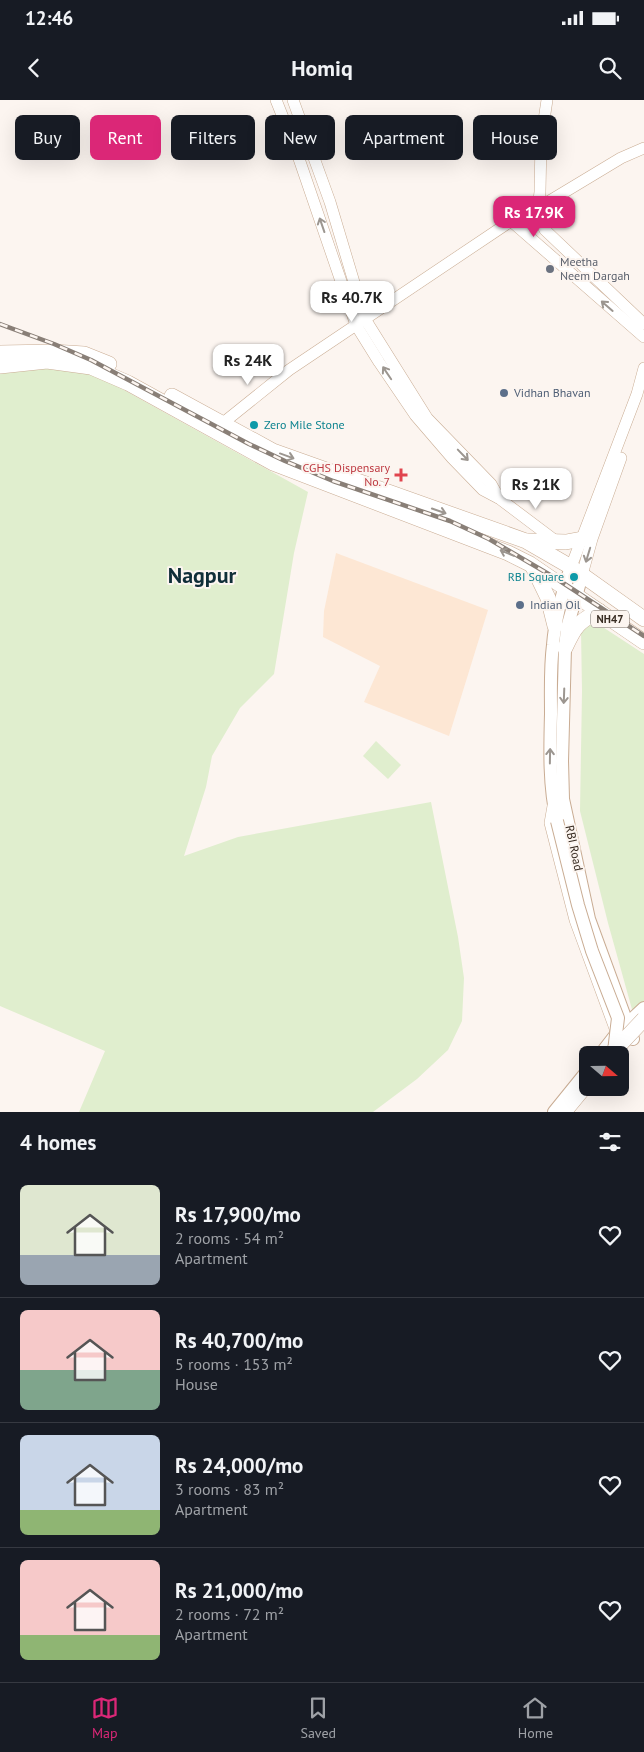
<!DOCTYPE html>
<meta charset="utf-8">
<style>
:root{--surface:#171b24;--page:#20242c;--text:#f1f3f6;--muted:#9ea1a6;--line:#363941;--accent:#db2777}
body{margin:0;font-family:"PT Sans",sans-serif;background:var(--page);color:var(--text);height:100vh;display:flex;flex-direction:column;font-size:19px;white-space:nowrap}
*{box-sizing:border-box;margin:0}
p{font-size:16px;color:var(--muted)}
.icon{flex:none;width:28px;height:28px;fill:none;stroke:currentColor;stroke-width:2;stroke-linecap:round;stroke-linejoin:round}
.map{position:relative;height:1012px;overflow:hidden}
.details{display:flex;flex-direction:column;background:var(--surface);flex:1}
.details>*{flex:none}
.guide{position:absolute;left:15px;top:15px;width:615px;height:45px;display:flex;gap:10px}
.needle{width:32px;rotate:110deg}
.controls{position:absolute;left:579px;top:946px;display:grid;gap:10px}
.controls a{display:grid;place-items:center;width:50px;height:50px;border-radius:8px;background:var(--surface);box-shadow:0 5px 20px #0002;font-size:25px}
.price{position:absolute;translate:-50% -42px;padding:0 11px;border-radius:10px;background:#fff;color:#222;font-size:16px;line-height:32px;filter:drop-shadow(0 1px 2px #0008)}
.price::after{content:'';position:absolute;left:50%;top:30px;width:15px;height:11px;margin-left:-8px;background:inherit;clip-path:polygon(0 0,100% 0,50% 100%)}
.price.selected{background:var(--accent);color:#fff}
ul{padding:0;list-style:none}
li{display:flex;align-items:center;gap:15px;height:125px;padding:0 20px}
li+li{border-top:1px solid var(--line)}
li span{display:grid;place-items:center;flex:none;width:140px;height:100px;border-radius:8px;color:#555}
li>.icon{margin-inline-start:auto}
span .icon{width:60px;height:60px;fill:#fffc;stroke-width:1}
li b{font-size:21px}
h2{display:flex;justify-content:space-between;align-items:center;height:60px;padding:0 20px;font-size:21px}
.tag{padding:0 18px;border-radius:8px;background:var(--surface);box-shadow:0 5px 20px #0002;font-size:18px;line-height:45px}
.tag.selected{background:var(--accent);color:#fff}
.status{display:flex;justify-content:space-between;align-items:center;height:35px;padding:0 25px;background:var(--surface);direction:ltr}
.status svg{height:14px;fill:currentColor}
header{display:flex;justify-content:space-between;align-items:center;height:65px;padding:0 20px;background:var(--surface);font-size:22px;font-weight:800}
.tab-bar{display:flex;justify-content:space-around;align-items:center;height:70px;border-top:1px solid var(--line);background:var(--surface);font-size:14px;color:var(--muted)}
.tab-bar a{display:grid;justify-items:center;gap:2px}
.tab-bar .selected{color:var(--accent)}
.map>svg:first-child{display:block}
.built{fill:#fde7d4}
.green{fill:#e0eece}
.lines{fill:none;stroke-linecap:round;stroke-linejoin:round}
.secondary-casing{stroke:#c9ac93;stroke-width:12}
.primary-casing{stroke:#c9ac93;stroke-width:14}
.highway-casing{stroke:#c9ac93;stroke-width:16}
.secondary{stroke:#fff;stroke-width:11}
.primary{stroke:#fff;stroke-width:12}
.highway{stroke:#fff;stroke-width:15}
.rail-casing{stroke:#897f77;stroke-width:4.5}
.rail{stroke:#fcf5f0;stroke-width:2.5;stroke-dasharray:8;stroke-linecap:butt}
.primary-bridge-casing{stroke:#c9ac93;stroke-width:14;stroke-linecap:butt}
.highway-bridge-casing{stroke:#c9ac93;stroke-width:16;stroke-linecap:butt}
.primary-bridge{stroke:#fff;stroke-width:12}
.highway-bridge{stroke:#fff;stroke-width:15}
.oneway{stroke:#9c9690}
.worship-dot{fill:#6b7280;stroke:#fcf5f0;stroke-width:2}
.service-dot{fill:#5c6f8a;stroke:#fcf5f0;stroke-width:2}
.culture-dot{fill:#0f9aa8;stroke:#fcf5f0;stroke-width:2}
.health-dot{fill:#e0444e;stroke:#fcf5f0;stroke-width:2}
.labels{text-anchor:middle;stroke-width:4;stroke-linejoin:round;paint-order:stroke}
.shield{fill:#fcf5f0;stroke:#736860;stroke-width:1}
.shield-label{font-size:11px;font-weight:bold;fill:#382c22}
.worship-label{font-size:12px;fill:#5b616d;stroke:#fcf5f0;text-anchor:start}
.service-label{font-size:12px;fill:#4e5e75;stroke:#fcf5f0;text-anchor:start}
.culture-label{font-size:12px;fill:#0d838f;stroke:#fcf5f0;text-anchor:start}
.health-label{font-size:12px;fill:#be3a42;stroke:#fcf5f0;text-anchor:end}
.street-label{font-size:12px;fill:#382c22;stroke:#fcf5f0}
.town-label{font-size:22px;font-weight:bold;fill:#102e38;stroke:#fcf5f0}
</style>
<div class="status"><b>12:46</b><svg viewBox="0 0 49 12"><path d="M0 12V9h3v3zM5 12V6h3v6zM10 12V3h3v9zM15 12V0h3v12zM26 1h20v11H26zM47 4h2v5h-2z"/></svg></div>
<header><svg class="icon" aria-label="back" viewBox="0 0 24 24"><path d="M15 5l-7 7 7 7"/></svg>Homiq<svg class="icon" aria-label="search" viewBox="0 0 24 24"><circle cx="10" cy="10" r="6"/><path d="M15 15l6 6"/></svg></header>
<div class="map">
<svg width="644" height="1012" viewBox="0 0 644 1012">
<rect width="100%" height="100%" fill="#fcf5f0"/>
<path class="built" d="M336 453 488 510 449 636 364 602 380 566 323 537 324 511Z"/>
<g class="green">
<path d="M42 265 97 275 308 392 294 453 274 574 240 608 212 656 206 687 184 756 238 737 431 702 458 837 464 878 462 921 448 950 417 979 373 1012H79L105 951 0 906V270Z"/>
<path d="M595 522 644 554V902L633 913 608 823 580 711 582 591 581 531Z"/>
<path d="M376 641 401 665 388 679 363 656Z"/>
</g>
<g class="lines">
<defs>
<g id="secondary">
<path d="M276 0 296 50 356 225 379 262 415 315 452 358 483 390 500 399 557 442"/>
<path d="M293 0 330 102 365 219 427 318 491 384 499 398"/>
<path d="M547 0 541 40 540 92 538 108 539 119 545 130 644 224"/>
<path d="M511 121 644 237"/>
<path d="M223 323 289 270 511 121 538 108 621 58 644 48"/>
<path d="M571 467 637 294 644 268"/>
<path d="M582 475 592 439 621 358"/>
<path d="M553 706 550 723 575 820 617 934"/>
</g>
<g id="primary">
<path d="M582 475 567 528 565 548 562 661 563 699 589 819 633 939"/>
<path d="M557 721C549 686 550 650 551 614 551 591 550 568 553 545 555 519 562 493 571 467"/>
<path d="M600 955 617 933 644 908"/>
<path d="M554 1012 588 970"/>
</g>
<g id="highway">
<path d="M0 253 53 252 84 254 109 264"/>
<path d="M0 266 47 261 91 267 128 283 273 363 508 453 530 464 644 542"/>
<path d="M172 296 273 351 526 441 571 467 644 519"/>
<path d="M528 441 566 442 582 439"/>
<path d="M533 467 548 498 555 526"/>
<path d="M565 548C575 526 578 522 599 511"/>
<path d="M564 1012 588 983"/>
</g>
</defs>
<use href="#secondary" class="secondary-casing"/>
<use href="#primary" class="primary-casing"/>
<use href="#highway" class="highway-casing"/>
<use href="#secondary" class="secondary"/>
<use href="#primary" class="primary"/>
<use href="#highway" class="highway"/>
<defs>
<path id="rail" d="M0 224 54 244 91 260 249 344 285 361 333 381 450 421 489 439 557 479 644 536"/>
</defs>
<use href="#rail" class="rail-casing"/>
<use href="#rail" class="rail"/>
<defs>
<path id="primary-bridge" d="M557 721 578 805 592 851 618 918 614 951"/>
<path id="highway-bridge" d="M610 955 644 919"/>
</defs>
<use href="#primary-bridge" class="primary-bridge-casing"/>
<use href="#highway-bridge" class="highway-bridge-casing"/>
<use href="#primary-bridge" class="primary-bridge"/>
<use href="#highway-bridge" class="highway-bridge"/>
</g>
<defs><path id="oneway-shaft" d="M-6 0H5M1.5-3L5.5 0L1.5 3" fill="none" stroke-width="1.6" stroke-linecap="round" stroke-linejoin="round" transform="scale(1.25)"/></defs>
<g class="oneway">
<use href="#oneway-shaft" transform="translate(322 125) rotate(-109)"/>
<use href="#oneway-shaft" transform="translate(607 206) rotate(-139)"/>
<use href="#oneway-shaft" transform="translate(387 273) rotate(-124)"/>
<use href="#oneway-shaft" transform="translate(463 355) rotate(46)"/>
<use href="#oneway-shaft" transform="translate(287 356) rotate(20)"/>
<use href="#oneway-shaft" transform="translate(439 411) rotate(19)"/>
<use href="#oneway-shaft" transform="translate(507 453) rotate(-157)"/>
<use href="#oneway-shaft" transform="translate(588 455) rotate(107)"/>
<use href="#oneway-shaft" transform="translate(564 596) rotate(92)"/>
<use href="#oneway-shaft" transform="translate(550 656) rotate(-89)"/>
</g>
<circle class="worship-dot" cx="550" cy="169" r="5"/>
<g class="service-dot">
<circle cx="504" cy="293" r="5"/>
<circle cx="520" cy="505" r="5"/>
</g>
<g class="culture-dot">
<circle cx="254" cy="325" r="5"/>
<circle cx="574" cy="477" r="5"/>
</g>
<path class="health-dot" d="M398.5 367.5h5v5h5v5h-5v5h-5v-5h-5v-5h5z"/>
<g class="labels">
<rect class="shield" x="591" y="510.5" width="38" height="17" rx="4"/>
<g class="shield-label">
<text x="610" y="523">NH47</text>
</g>
<g class="worship-label">
<text x="560" y="166">Meetha<tspan x="560" dy="14">Neem Dargah</tspan></text>
</g>
<g class="service-label">
<text x="514" y="297">Vidhan Bhavan</text>
<text x="530" y="509">Indian Oil</text>
</g>
<g class="culture-label">
<text x="264" y="329">Zero Mile Stone</text>
<text x="564" y="481" text-anchor="end">RBI Square</text>
</g>
<g class="health-label">
<text x="390" y="372">CGHS Dispensary<tspan x="390" dy="14">No. 7</tspan></text>
</g>
<g class="street-label">
<text transform="translate(574 748) rotate(78)" y="4">RBI Road</text>
</g>
<g class="town-label">
<text x="202" y="483">Nagpur</text>
</g>
</g>
</svg>
<div class="controls">
<a><svg class="needle" viewBox="-14 -14 28 28"><path d="M0-13l5 13h-10z" fill="#e53935"/><path d="M0 13l5-13h-10z" fill="#9ea1a6"/></svg></a>
</div>
<b class="price selected" style="left:534px;top:138px">Rs 17.9K</b>
<b class="price" style="left:352px;top:223px">Rs 40.7K</b>
<b class="price" style="left:248px;top:286px">Rs 24K</b>
<b class="price" style="left:536px;top:410px">Rs 21K</b>
<div class="guide">
<a class="tag">Buy</a>
<a class="tag selected">Rent</a>
<a class="tag">Filters</a>
<a class="tag">New</a>
<a class="tag">Apartment</a>
<a class="tag">House</a>
</div>
</div>
<section class="details">
<h2>4 homes<svg class="icon" aria-label="filters" viewBox="0 0 24 24"><path d="M4 7h16M4 17h16"/><circle cx="9" cy="7" r="2"/><circle cx="15" cy="17" r="2"/></svg></h2>
<ul>
<li><span style="background:linear-gradient(#dfe7d0 70%,#9aa5b1 0)"><svg class="icon" aria-label="home" viewBox="0 0 24 24"><path d="M3 11l9-7 9 7M6 9v11h12V9"/></svg></span><div><b>Rs 17,900/mo</b><p>2 rooms · 54 m²</p><p>Apartment</p></div><svg class="icon" aria-label="heart" viewBox="0 0 24 24"><path d="M12 20l-8-8c-3-5 5-10 8-4 3-6 11-1 8 4z"/></svg></li>
<li><span style="background:linear-gradient(#f6c9c9 60%,#7fa58c 0)"><svg class="icon" aria-label="home" viewBox="0 0 24 24"><path d="M3 11l9-7 9 7M6 9v11h12V9"/></svg></span><div><b>Rs 40,700/mo</b><p>5 rooms · 153 m²</p><p>House</p></div><svg class="icon" aria-label="heart" viewBox="0 0 24 24"><path d="M12 20l-8-8c-3-5 5-10 8-4 3-6 11-1 8 4z"/></svg></li>
<li><span style="background:linear-gradient(#c9d6e8 75%,#8fb573 0)"><svg class="icon" aria-label="home" viewBox="0 0 24 24"><path d="M3 11l9-7 9 7M6 9v11h12V9"/></svg></span><div><b>Rs 24,000/mo</b><p>3 rooms · 83 m²</p><p>Apartment</p></div><svg class="icon" aria-label="heart" viewBox="0 0 24 24"><path d="M12 20l-8-8c-3-5 5-10 8-4 3-6 11-1 8 4z"/></svg></li>
<li><span style="background:linear-gradient(#f6c9c9 75%,#8fb573 0)"><svg class="icon" aria-label="home" viewBox="0 0 24 24"><path d="M3 11l9-7 9 7M6 9v11h12V9"/></svg></span><div><b>Rs 21,000/mo</b><p>2 rooms · 72 m²</p><p>Apartment</p></div><svg class="icon" aria-label="heart" viewBox="0 0 24 24"><path d="M12 20l-8-8c-3-5 5-10 8-4 3-6 11-1 8 4z"/></svg></li>
</ul>
</section>
<nav class="tab-bar">
<a class="selected"><svg class="icon" aria-label="map" viewBox="0 0 24 24"><path d="M3 6l6-2 6 2 6-2v14l-6 2-6-2-6 2zM9 4v14M15 6v14"/></svg>Map</a>
<a><svg class="icon" aria-label="saved" viewBox="0 0 24 24"><path d="M7 4h10v16l-5-4-5 4z"/></svg>Saved</a>
<a><svg class="icon" aria-label="home" viewBox="0 0 24 24"><path d="M3 11l9-7 9 7M6 9v11h12V9"/></svg>Home</a>
</nav>
